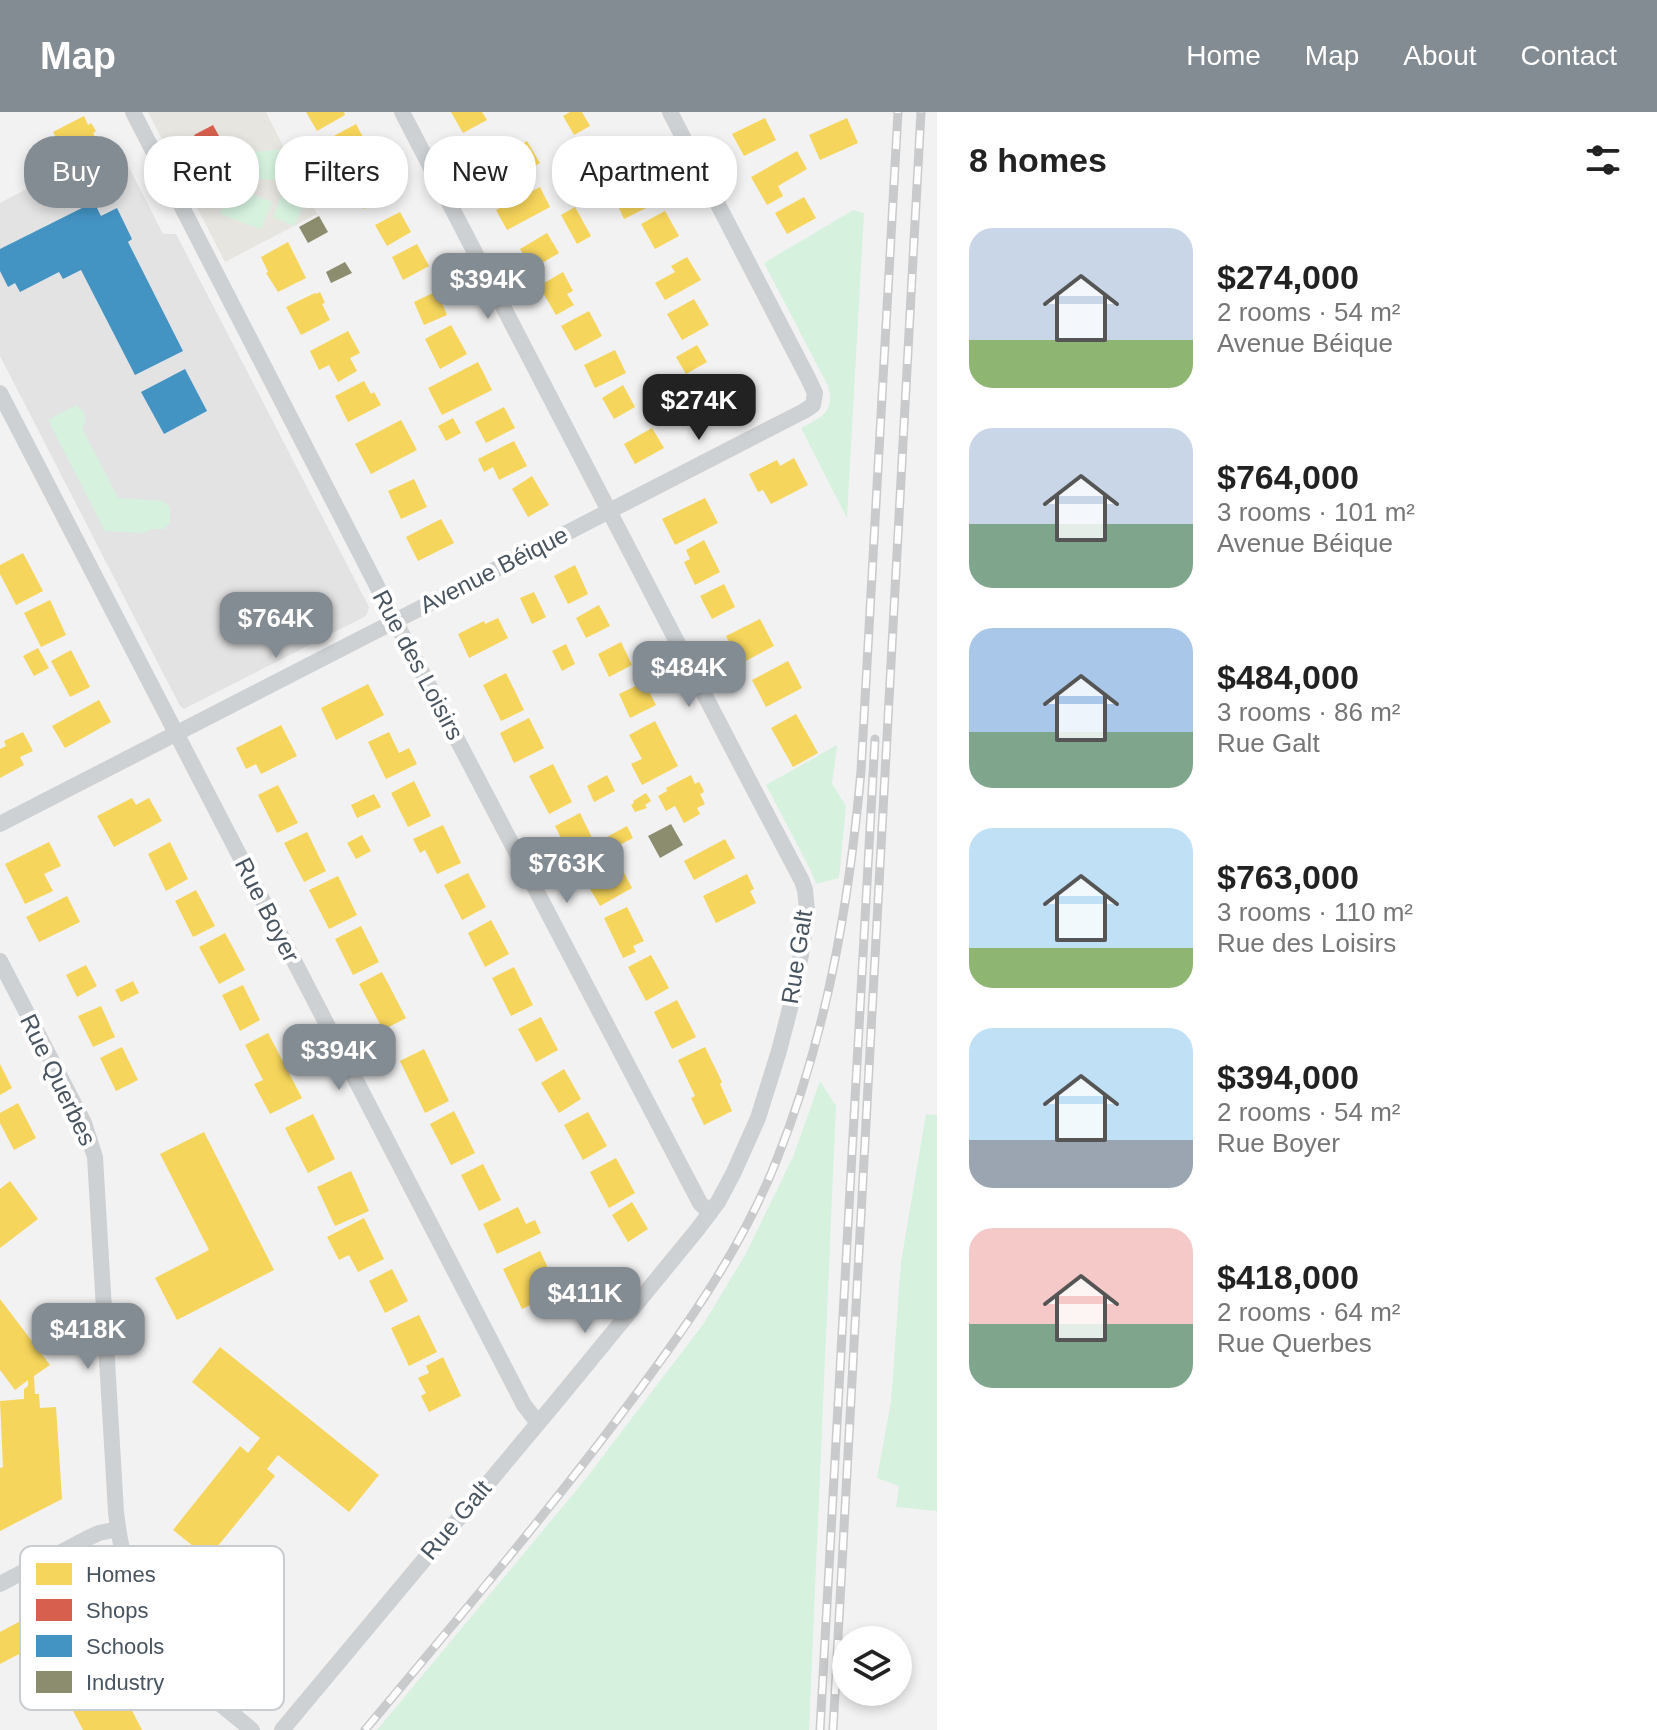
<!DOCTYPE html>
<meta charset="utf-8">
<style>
:root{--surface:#fff;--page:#f2f2f2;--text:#222;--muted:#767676;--accent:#848c93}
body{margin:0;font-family:Arial,sans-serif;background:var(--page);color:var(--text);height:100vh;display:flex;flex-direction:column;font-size:30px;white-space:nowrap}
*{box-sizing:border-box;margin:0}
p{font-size:26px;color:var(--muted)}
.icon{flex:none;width:44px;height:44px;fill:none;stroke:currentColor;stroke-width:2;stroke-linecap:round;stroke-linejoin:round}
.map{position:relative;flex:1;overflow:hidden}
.panel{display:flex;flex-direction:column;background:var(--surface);width:720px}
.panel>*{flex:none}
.hud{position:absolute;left:24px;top:24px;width:760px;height:72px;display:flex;gap:16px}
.tools{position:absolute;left:832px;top:1514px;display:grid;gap:16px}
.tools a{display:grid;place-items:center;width:80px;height:80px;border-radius:50%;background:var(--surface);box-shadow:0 4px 12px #0003;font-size:40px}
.price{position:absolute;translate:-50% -68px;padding:0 18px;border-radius:16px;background:var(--accent);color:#fff;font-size:26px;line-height:52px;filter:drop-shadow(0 2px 4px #0008)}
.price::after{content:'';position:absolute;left:50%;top:48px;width:24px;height:18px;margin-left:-12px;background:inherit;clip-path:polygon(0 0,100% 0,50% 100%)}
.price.selected{background:#222;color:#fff}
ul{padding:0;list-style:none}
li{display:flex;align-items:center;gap:24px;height:200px;padding:0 32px}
li span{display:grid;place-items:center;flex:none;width:224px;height:160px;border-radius:24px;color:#555}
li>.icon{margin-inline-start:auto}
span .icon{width:96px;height:96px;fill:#fffc;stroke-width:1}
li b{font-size:34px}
h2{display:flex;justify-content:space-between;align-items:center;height:96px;padding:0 32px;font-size:34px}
.pill{padding:0 28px;border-radius:32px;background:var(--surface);box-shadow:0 4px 12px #0003;font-size:28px;line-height:72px}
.pill.selected{background:var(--accent);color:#fff}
header{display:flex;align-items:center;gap:48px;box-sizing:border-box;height:112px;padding:0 40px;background:var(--accent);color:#fff}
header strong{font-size:38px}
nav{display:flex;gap:44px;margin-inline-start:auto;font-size:28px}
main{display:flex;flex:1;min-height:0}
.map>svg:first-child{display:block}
.commercial{fill:#e6e5e0}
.education{fill:#e4e3e4}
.green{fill:#d6f2df}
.homes{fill:#f6d55c}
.shops{fill:#d6604d}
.schools{fill:#4393c3}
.industry{fill:#8c8c6e}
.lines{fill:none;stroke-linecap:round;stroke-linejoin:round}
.street{stroke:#ced1d3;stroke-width:16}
.rail-casing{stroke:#c8cacc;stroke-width:9}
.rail{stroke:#fff;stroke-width:6;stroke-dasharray:18;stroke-linecap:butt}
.labels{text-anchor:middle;stroke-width:8;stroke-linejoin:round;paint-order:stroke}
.street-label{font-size:24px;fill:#485560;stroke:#fff}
.key{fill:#fff;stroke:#c8cccf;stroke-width:2}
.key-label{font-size:22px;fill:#485560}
</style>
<header>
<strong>Map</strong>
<nav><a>Home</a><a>Map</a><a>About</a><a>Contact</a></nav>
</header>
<main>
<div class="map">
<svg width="937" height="1618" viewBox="0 0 937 1618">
<rect width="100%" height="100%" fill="#f3f2f2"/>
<path class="commercial" d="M148 0H266L317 102 225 150Z"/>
<path class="education" d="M116 30 163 122H176L369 495 367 502 364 505 184 597 180 594 0 244V91Z"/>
<g class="green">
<path d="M284 37 282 69 232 64 233 42Z"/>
<path d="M286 73 308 82 294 114 273 105Z"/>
<path d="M231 74 272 90 261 117 220 102Z"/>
<path d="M853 98 864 101 847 406 801 316C822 305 835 300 828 274L764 151Z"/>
<path d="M76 293C85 300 88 306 82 316L118 386 163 389 170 395V410L164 417H150L144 421 105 419 48 308Z"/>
<path d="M837 633 832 672 846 694 839 766 816 772 810 757 766 673Z"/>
<path d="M820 969 836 994 809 1618H377L584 1369 704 1211 745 1143 793 1045Z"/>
<path d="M926 1002 937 1003V1399L896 1395 899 1374 877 1366 891 1289 901 1150Z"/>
</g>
<g class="homes">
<path d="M306 0H344L345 3 317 19Z"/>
<path d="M451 0H482L487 8 463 21Z"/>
<path d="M570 0H582L590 14 574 23 563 4Z"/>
<path d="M84 4 88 13 91 11 96 19 93 21 98 30 66 46 53 20Z"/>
<path d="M765 6 776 28 744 44 732 22Z"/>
<path d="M847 6 858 31 820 48 809 23Z"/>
<path d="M356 12 373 44 339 63 321 31Z"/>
<path d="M527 29 540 51 513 66 501 45Z"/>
<path d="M617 32 628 52 604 65 593 44Z"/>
<path d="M797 39 807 57 778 74 783 84 767 93 751 65Z"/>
<path d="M382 54 394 82 363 97 350 69Z"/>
<path d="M645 66 650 77 655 75 662 88 624 107 617 92 620 91 615 81Z"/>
<path d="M540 75 550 95 507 118 496 98Z"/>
<path d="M804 85 816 106 787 122 775 101Z"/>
<path d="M575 95 591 124 577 132 561 103Z"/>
<path d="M665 99 679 124 655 137 641 112Z"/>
<path d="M400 100 411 120 387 134 375 113Z"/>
<path d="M547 121 559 141 532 157 520 137Z"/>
<path d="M288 130 306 166 278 180 266 161 268 160 261 145Z"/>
<path d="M417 132 429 154 403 168 392 145Z"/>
<path d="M687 145 701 168 665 188 655 171 675 160 671 154Z"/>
<path d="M563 160 573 179 567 182 574 193 556 203 539 174Z"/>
<path d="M437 179 447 203 424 213 414 190Z"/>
<path d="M320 180 325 191 322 192 330 208 301 223 286 195 315 181 316 182Z"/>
<path d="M694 187 709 213 682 228 667 202Z"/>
<path d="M589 199 602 224 575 239 561 214Z"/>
<path d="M451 213 467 242 440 257 425 227Z"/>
<path d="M348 219 360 241 350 246 357 259 338 270 329 253 319 258 310 239Z"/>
<path d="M697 233 707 250 686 262 676 245Z"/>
<path d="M615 238 626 261 595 276 584 253Z"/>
<path d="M478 250 492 278 442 303 428 276Z"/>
<path d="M713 267 728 294 705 308 689 280Z"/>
<path d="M364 269 371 282 374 280 381 293 348 310 335 284Z"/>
<path d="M623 273 635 295 614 307 602 286Z"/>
<path d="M504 295 515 316 486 331 475 310Z"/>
<path d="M453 306 461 321 446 329 438 314Z"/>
<path d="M401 308 417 338 371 362 355 332Z"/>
<path d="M652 316 664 336 635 352 624 332Z"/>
<path d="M514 329 527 354 499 368 493 355 484 360 478 347Z"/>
<path d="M794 346 808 373 771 392 763 378 758 380 749 362 777 348 780 354Z"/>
<path d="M532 364 549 393 528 405 512 377Z"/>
<path d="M414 367 427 395 401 407 388 379Z"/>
<path d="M705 386 718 411 675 433 662 407Z"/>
<path d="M441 407 454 431 418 449 406 425Z"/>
<path d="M704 428 720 460 695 473 684 450 690 447 686 438Z"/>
<path d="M23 441 43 479 16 493 0 462V453Z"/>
<path d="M575 453 588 482 568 492 554 464Z"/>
<path d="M724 472 735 495 712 507 700 484Z"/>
<path d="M534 480 546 505 532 512 520 486Z"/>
<path d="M50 488 66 523 41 535 24 501Z"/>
<path d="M599 493 610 514 586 526 576 506Z"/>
<path d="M498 506 508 526 469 546 458 522 484 509 485 512Z"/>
<path d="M760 507 774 534 740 552 726 524Z"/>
<path d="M621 530 632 553 609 565 598 542Z"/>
<path d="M566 532 575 552 562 559 552 539Z"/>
<path d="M38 536 49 556 34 564 23 544Z"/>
<path d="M71 538 90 575 70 585 51 549Z"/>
<path d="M788 549 802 576 766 595 752 568Z"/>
<path d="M506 561 524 598 501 609 483 573Z"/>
<path d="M644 570 656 593 630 606 619 582Z"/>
<path d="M368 572 384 603 336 628 321 596Z"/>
<path d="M99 588 111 610 65 636 52 614Z"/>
<path d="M796 602 818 641 793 655 771 616Z"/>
<path d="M529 606 544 636 514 651 500 621Z"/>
<path d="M655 609 678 654 642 673 631 652 642 647 629 623Z"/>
<path d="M281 613 297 644 261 662 256 652 246 657 236 636Z"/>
<path d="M23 620 33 639 20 645 24 653 0 666V637L6 634 4 629Z"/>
<path d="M389 620 399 641 409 636 417 652 386 667 368 630Z"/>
<path d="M553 652 572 690 549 702 529 664Z"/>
<path d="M607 663 615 679 594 690 587 674Z"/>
<path d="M691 663 695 672 699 670 703 677 704 680 700 682 705 692 697 696 700 702 684 711 675 694 666 699 658 684 667 679 666 676Z"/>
<path d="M414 669 431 704 408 715 391 681Z"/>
<path d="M278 673 298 711 277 721 258 683Z"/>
<path d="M646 681 651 689 645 693 647 696 635 700 631 693 634 691 633 689Z"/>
<path d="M374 682 381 695 357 706 351 693Z"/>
<path d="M132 686 136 693 149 686 162 709 114 735 97 704Z"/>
<path d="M580 701 596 734 571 746 555 714Z"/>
<path d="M443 713 461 751 437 762 425 738 420 741 413 727Z"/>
<path d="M627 714 633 726 612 737 607 725Z"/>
<path d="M307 720 326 759 304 770 284 731Z"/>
<path d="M362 723 371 739 356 747 347 731Z"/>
<path d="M725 727 735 746 694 768 684 749Z"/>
<path d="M49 730 61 754 44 762 53 779 25 792 5 752Z"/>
<path d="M170 730 188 767 166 779 148 742Z"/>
<path d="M600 749 609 767 623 759 632 776 600 794 580 760Z"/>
<path d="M468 761 486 795 462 808 444 773Z"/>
<path d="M747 762 754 777 750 779 756 791 716 811 703 784Z"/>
<path d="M338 764 357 803 329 817 309 778Z"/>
<path d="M196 778 215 814 193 825 175 789Z"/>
<path d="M67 784 80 810 39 830 26 805Z"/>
<path d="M627 795 644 829 633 834 636 840 623 846 604 806Z"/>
<path d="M491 808 509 842 485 855 468 821Z"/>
<path d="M361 814 379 850 353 863 335 827Z"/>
<path d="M225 821 245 858 219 872 199 835Z"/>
<path d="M651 843 669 876 646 889 628 855Z"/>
<path d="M86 853 97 874 77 885 66 863Z"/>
<path d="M514 855 533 893 511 904 492 866Z"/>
<path d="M382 860 406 906 383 918 359 872Z"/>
<path d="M133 869 139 881 121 890 115 878Z"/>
<path d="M243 873 260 908 240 919 222 883Z"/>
<path d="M677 888 696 925 672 937 654 900Z"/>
<path d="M101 894 115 925 93 935 78 904Z"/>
<path d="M541 905 558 938 536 950 518 917Z"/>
<path d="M268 921 302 986 270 1002 254 972 263 968 245 933Z"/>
<path d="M122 935 138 968 116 979 100 946Z"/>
<path d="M705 935 722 970 720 972 732 999 704 1013 691 986 695 984 678 948Z"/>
<path d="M424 937 449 989 425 1001 400 949Z"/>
<path d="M0 952 12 976 0 983Z"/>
<path d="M564 957 581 987 559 1001 541 971Z"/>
<path d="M18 991 36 1026 14 1038 0 1011V1001Z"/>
<path d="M454 999 475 1041 451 1053 430 1012Z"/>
<path d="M588 1000 607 1034 583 1048 564 1013Z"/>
<path d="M313 1002 335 1047 308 1061 285 1016Z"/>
<path d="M204 1020 274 1158 177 1208 155 1166 209 1138 160 1042Z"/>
<path d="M616 1046 635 1081 609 1096 590 1060Z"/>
<path d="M483 1052 501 1088 479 1099 461 1063Z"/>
<path d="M351 1059 369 1099 335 1114 317 1075Z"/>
<path d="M10 1069 38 1107 0 1136V1077Z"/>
<path d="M632 1090 648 1117 628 1130 612 1103Z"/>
<path d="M518 1095 526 1112 535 1108 541 1121 497 1142 483 1112Z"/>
<path d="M364 1106 384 1147 358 1160 349 1143 339 1148 327 1125Z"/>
<path d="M540 1139 550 1160 539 1166 548 1185 522 1197 503 1157Z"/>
<path d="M392 1157 408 1189 385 1201 369 1169Z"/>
<path d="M0 1187 50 1253 34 1264 35 1282H39L40 1296 56 1295 62 1387 0 1419V1356L3 1355 0 1289 24 1287V1277L28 1274V1268L15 1278 0 1258Z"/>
<path d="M419 1203 437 1240 409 1254 391 1216Z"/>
<path d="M220 1235 379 1363 349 1400 278 1343 267 1357 275 1364 208 1446 173 1418 240 1334 248 1341 260 1326 192 1270Z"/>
<path d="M443 1245 461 1284 429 1300 421 1284 426 1281 418 1266 429 1261 426 1254Z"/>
<path d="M71 1482 111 1558 142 1618H83L38 1532 0 1552V1520Z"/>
</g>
<path class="shops" d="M213 13 225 35 206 45 194 23Z"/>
<g class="schools">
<path d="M94 90 101 104 117 96 132 127 128 130 183 239 135 263 81 158 63 167 59 160 20 180 15 171 8 175 0 159V137Z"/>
<path d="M185 257 207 299 164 322 141 280Z"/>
</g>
<g class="industry">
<path d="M319 104 328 120 308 131 299 115Z"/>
<path d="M345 150 352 161 331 171 326 160Z"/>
<path d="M671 712 683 733 660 746 648 724Z"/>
</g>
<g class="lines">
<g class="street">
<path d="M133 0 395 509 700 1091 710 1101"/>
<path d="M0 281 524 1293 538 1311"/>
<path d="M0 712 804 299 813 293 815 281 808 266 670 0"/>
<path d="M0 849 84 1011 95 1045 116 1400C124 1468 143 1522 195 1570 213 1587 233 1602 252 1618"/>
<path d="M0 1472 86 1427 99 1421 118 1417"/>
<path d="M282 1618 560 1285 697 1118 718 1090 733 1062 758 1006 779 939 795 877 803 831 807 797 805 778 802 769 743 657 402 0"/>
</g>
<defs>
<g id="rail">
<path d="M365 1618C450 1516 536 1415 616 1309 677 1228 740 1142 777 1047 827 922 849 792 861 659L898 0"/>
<path d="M820 1618 875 627"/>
<path d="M833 1618 921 0"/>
</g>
</defs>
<use href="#rail" class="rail-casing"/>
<use href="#rail" class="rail"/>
</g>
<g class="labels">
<g class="street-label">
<text transform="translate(494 458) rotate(-27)" y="8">Avenue Béique</text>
<text transform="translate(418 553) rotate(62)" y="8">Rue des Loisirs</text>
<text transform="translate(267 798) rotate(63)" y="8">Rue Boyer</text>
<text transform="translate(797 845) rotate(-81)" y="8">Rue Galt</text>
<text transform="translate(58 968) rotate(64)" y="8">Rue Querbes</text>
<text transform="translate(456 1408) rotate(-50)" y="8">Rue Galt</text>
</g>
</g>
<rect x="20" y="1434" width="264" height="164" rx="12" class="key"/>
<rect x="36" y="1451" width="36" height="22" fill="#f6d55c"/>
<rect x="36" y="1487" width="36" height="22" fill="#d6604d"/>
<rect x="36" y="1523" width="36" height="22" fill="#4393c3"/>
<rect x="36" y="1559" width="36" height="22" fill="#8c8c6e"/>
<g class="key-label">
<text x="86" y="1470">Homes</text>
<text x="86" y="1506">Shops</text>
<text x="86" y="1542">Schools</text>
<text x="86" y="1578">Industry</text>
</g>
</svg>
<div class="tools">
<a><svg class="icon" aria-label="layers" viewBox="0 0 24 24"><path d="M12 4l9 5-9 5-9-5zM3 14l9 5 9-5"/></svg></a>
</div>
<b class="price" style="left:488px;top:209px">$394K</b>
<b class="price selected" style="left:699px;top:330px">$274K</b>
<b class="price" style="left:276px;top:548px">$764K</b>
<b class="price" style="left:689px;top:597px">$484K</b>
<b class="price" style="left:567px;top:793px">$763K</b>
<b class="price" style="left:339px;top:980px">$394K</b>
<b class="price" style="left:585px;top:1223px">$411K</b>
<b class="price" style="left:88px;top:1259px">$418K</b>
<div class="hud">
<a class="pill selected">Buy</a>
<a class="pill">Rent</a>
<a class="pill">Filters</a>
<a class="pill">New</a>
<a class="pill">Apartment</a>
</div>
</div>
<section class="panel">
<h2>8 homes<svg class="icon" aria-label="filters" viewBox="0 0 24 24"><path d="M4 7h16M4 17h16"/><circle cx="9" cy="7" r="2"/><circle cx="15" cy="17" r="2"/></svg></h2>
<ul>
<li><span style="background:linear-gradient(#c9d6e8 70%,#8fb573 0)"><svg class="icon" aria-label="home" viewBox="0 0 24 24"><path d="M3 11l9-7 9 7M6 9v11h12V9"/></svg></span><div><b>$274,000</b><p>2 rooms · 54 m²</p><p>Avenue Béique</p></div></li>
<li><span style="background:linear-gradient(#c9d6e8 60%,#7fa58c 0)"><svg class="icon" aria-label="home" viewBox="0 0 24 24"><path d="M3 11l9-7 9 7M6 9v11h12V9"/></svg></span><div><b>$764,000</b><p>3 rooms · 101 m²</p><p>Avenue Béique</p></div></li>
<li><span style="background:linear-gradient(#a9c7e8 65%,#7fa58c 0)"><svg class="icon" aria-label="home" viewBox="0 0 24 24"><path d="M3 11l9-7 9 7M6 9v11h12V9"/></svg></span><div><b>$484,000</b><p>3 rooms · 86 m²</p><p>Rue Galt</p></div></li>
<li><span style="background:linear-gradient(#bfe0f5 75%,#8fb573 0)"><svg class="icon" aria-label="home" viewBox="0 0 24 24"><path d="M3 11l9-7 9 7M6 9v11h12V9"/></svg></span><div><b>$763,000</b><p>3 rooms · 110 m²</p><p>Rue des Loisirs</p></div></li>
<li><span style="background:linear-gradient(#bfe0f5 70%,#9aa5b1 0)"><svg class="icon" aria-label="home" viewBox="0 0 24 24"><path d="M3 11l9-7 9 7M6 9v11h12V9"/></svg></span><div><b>$394,000</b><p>2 rooms · 54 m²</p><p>Rue Boyer</p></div></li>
<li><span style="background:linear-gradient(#f6c9c9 60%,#7fa58c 0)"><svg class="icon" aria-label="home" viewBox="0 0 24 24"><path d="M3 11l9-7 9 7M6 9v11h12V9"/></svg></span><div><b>$418,000</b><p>2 rooms · 64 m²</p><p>Rue Querbes</p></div></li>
</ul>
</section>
</main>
